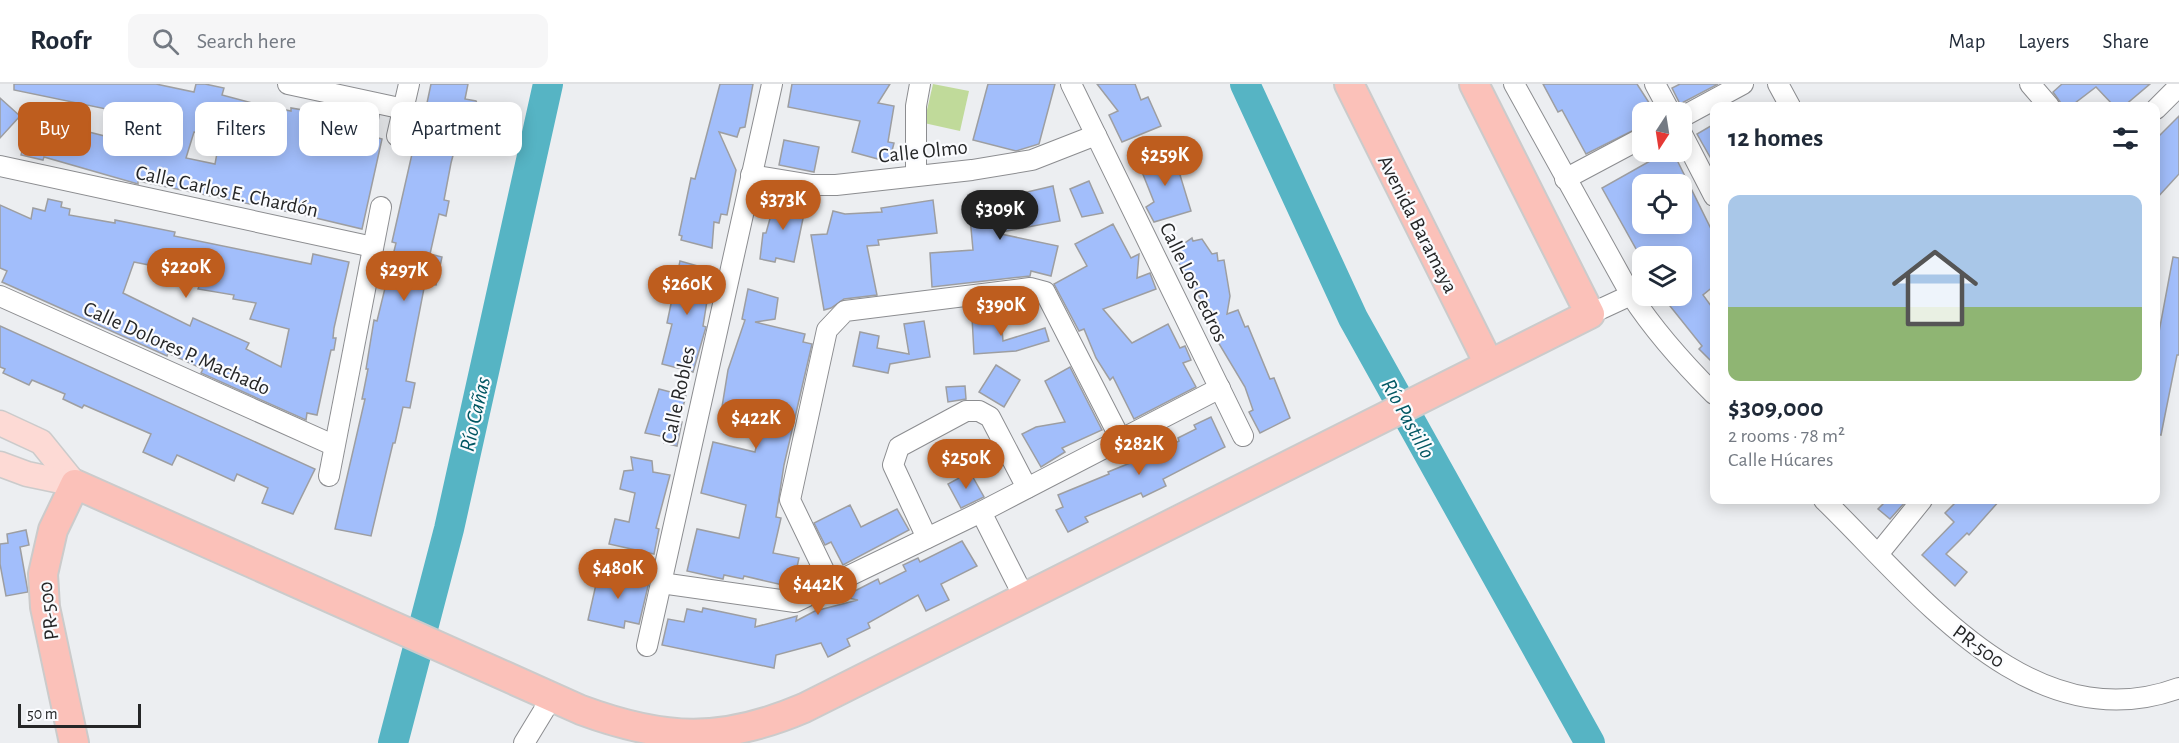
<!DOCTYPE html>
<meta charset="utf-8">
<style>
:root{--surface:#fff;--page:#f6f6f7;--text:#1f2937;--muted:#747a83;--line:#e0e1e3;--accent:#be5d1e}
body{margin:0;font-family:"Alegreya Sans",sans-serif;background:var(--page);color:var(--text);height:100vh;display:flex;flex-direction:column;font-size:22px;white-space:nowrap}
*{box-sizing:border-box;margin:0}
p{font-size:20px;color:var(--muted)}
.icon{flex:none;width:33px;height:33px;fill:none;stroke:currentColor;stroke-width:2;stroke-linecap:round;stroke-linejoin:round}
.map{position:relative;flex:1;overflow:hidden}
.sheet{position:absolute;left:1710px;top:18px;width:450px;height:402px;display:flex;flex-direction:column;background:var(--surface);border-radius:12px;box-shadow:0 3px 15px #0003}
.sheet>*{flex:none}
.hud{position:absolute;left:18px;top:18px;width:570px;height:54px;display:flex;gap:12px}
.needle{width:39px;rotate:192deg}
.fabs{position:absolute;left:1632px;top:18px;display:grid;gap:12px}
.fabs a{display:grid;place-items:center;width:60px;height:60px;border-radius:12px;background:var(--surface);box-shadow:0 3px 15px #0003;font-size:30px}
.scale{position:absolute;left:18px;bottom:15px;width:123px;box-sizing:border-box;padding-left:6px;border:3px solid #252627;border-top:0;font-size:16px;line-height:21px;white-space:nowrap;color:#252627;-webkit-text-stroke:4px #fafbfe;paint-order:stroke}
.price{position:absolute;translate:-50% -51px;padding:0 14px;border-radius:21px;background:var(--accent);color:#fff;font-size:20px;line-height:39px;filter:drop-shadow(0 2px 3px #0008)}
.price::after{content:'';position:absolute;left:50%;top:36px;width:18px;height:14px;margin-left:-9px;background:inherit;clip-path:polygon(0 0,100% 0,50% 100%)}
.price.active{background:#222;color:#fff}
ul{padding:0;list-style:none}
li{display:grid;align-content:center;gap:12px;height:318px;padding:0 18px}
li+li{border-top:2px solid var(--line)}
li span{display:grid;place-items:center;height:186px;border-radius:12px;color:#555}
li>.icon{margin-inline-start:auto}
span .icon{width:108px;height:108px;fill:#fffc;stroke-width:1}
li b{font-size:26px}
h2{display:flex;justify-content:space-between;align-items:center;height:72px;padding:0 18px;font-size:26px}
.pill{padding:0 21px;border-radius:12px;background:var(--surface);box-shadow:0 3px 15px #0003;font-size:21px;line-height:54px}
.pill.active{background:var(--accent);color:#fff}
header{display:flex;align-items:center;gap:36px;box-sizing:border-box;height:84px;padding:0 30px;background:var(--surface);border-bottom:2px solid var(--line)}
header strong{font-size:28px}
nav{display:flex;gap:33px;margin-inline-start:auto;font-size:21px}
.search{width:420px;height:54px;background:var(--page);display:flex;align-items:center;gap:15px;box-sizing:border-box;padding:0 21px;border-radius:12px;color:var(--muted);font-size:22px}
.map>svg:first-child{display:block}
.grass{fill:#c0da9a}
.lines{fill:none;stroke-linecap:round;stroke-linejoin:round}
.river{stroke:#56b4c4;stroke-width:30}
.building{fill:#a2befb;stroke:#9d9ea1;stroke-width:1.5;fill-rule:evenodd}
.minor-casing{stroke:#8c8d90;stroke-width:22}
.major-casing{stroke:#cbcbcb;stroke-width:27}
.highway-casing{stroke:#cbcbcb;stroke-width:32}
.minor{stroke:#fff;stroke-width:20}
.major{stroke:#fddad5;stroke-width:24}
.highway{stroke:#fbc1b9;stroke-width:28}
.labels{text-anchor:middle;stroke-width:4.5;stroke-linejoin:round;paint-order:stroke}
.street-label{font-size:21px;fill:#252627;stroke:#fafbfe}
.water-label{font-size:22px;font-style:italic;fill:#005662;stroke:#fafbfe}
</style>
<header>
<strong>Roofr</strong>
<div class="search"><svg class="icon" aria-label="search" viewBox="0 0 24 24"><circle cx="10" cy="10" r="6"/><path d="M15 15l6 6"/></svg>Search here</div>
<nav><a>Map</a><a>Layers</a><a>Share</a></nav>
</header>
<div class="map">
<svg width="2179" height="659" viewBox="0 0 2179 659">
<rect width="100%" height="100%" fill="#eceef1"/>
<path class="grass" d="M933 0 969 7 960 47 924 39Z"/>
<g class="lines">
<g class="river">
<path d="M1245 0 1353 234 1590 659"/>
<path d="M393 659 449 445 548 0"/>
</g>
</g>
<g class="building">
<path d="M14 0H156L194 8 196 0H205L224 4 222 11 256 20 291 27V24L321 29V25L351 31 348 47 379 32 375 53 382 55 362 145 299 130 138 97V100L44 73 43 76 21 71 28 40 30 42V33L144 62 150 34 14 6ZM194 48 220 53 215 80 186 74Z"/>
<path d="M431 0H468L465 15 476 17 482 31 478 49 460 45 451 79 444 116 449 117 446 132 439 130 430 170 442 173 436 201 425 199 406 297 415 299 410 324 403 323 395 359H393L371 452 335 445 365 315H362L368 285H366L374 236 377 237 396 159 392 158 412 70 416 71Z"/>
<path d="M720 0H753L745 43 740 44 737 53 719 48 736 86 727 131 721 130 719 139 714 138 712 164 681 156 682 152 679 151 691 94 695 95Z"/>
<path d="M792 0H890L878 19 894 22 888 58 894 59 889 78 852 68 860 37 788 23Z"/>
<path d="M988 0H1055L1039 60 1016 67 973 56Z"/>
<path d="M1097 0H1135L1141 16 1148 13 1161 42 1122 58 1109 31 1118 27Z"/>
<path d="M1543 0H1637L1655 28H1642V42L1586 70 1562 26 1558 28Z"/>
<path d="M1680 0H1718L1680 20 1672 4Z"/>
<path d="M2062 0H2150L2124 22H2114L2096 3 2071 22H2063L2053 8Z"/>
<path d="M0 14 20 32 0 54Z"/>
<path d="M2179 32V90L2156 115V55Z"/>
<path d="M1714 40V80L1697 50Z"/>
<path d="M784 56 819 63 814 88 779 81Z"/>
<path d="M1167 67 1184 89 1180 91 1191 127 1154 138 1146 123 1154 118 1138 78Z"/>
<path d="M1666 68H1673L1714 151V202L1703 211 1714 226V280L1699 265 1702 262 1662 212H1682V172H1640L1602 104ZM1642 100H1682V140H1642Z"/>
<path d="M1089 97 1103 129 1082 133 1070 105Z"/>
<path d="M1053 102 1060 137 996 149 1058 162 1051 192 1031 187 1030 192 932 203 930 169 973 166 968 111 989 109 990 115 1028 111 1027 108Z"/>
<path d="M776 113 806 120 794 178 776 174 775 178 760 175 763 149H766Z"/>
<path d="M48 115 62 118 61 123 70 125 69 131 115 139V136L175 148 174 152 311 180 313 170 349 178 334 244 333 254H336L334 266H331L317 331 307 329 306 336 201 289 203 285 168 269 167 272 2 198 7 187 0 184V121L31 135 33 124 45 127ZM134 178 203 192 198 205 234 211 233 215 256 219 250 235 289 245 281 283 246 265 249 259 193 234 190 242 123 209Z"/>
<path d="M933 116 937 149 878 156 879 161 867 162 877 211 844 215 831 224 824 226 811 151 827 150 833 127 845 130 882 128 881 124Z"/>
<path d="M1113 140 1131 174 1139 170 1137 194 1150 189 1156 205 1103 225 1132 259 1168 240 1180 264 1185 262 1191 276 1183 279 1196 303 1134 335 1113 293 1110 296 1096 274 1084 245 1079 247 1054 200 1087 182 1075 160Z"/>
<path d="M1192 154 1193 157 1202 155 1212 170 1217 169 1218 177 1224 176 1230 212 1227 230 1238 226 1245 243 1248 242 1270 295 1274 294 1290 334 1260 349 1249 328 1253 326 1245 303 1218 258 1221 256 1208 227 1172 168Z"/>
<path d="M2173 173 2179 174V271H2177L2161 351 2156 350V264Z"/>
<path d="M680 177 712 186 703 242 706 243 693 288 662 280 672 240 667 239Z"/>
<path d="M748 205 778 214 775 235 755 238 805 250 803 258 812 260 784 381 776 433 781 434 773 469 799 474 797 483 806 485 803 501 796 504 744 492 743 495 724 491 723 495 687 487 697 445 739 454 746 421 701 409 713 358 755 368 762 337 732 330 733 325 722 323 728 286 745 236 742 235Z"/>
<path d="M1001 232 1003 257 1045 244 1049 257 1016 267 974 270 972 233Z"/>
<path d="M924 237 930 273 890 280 888 289 853 282 860 248 879 252 877 264 909 270 904 240Z"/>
<path d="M0 242 315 385 293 430 262 419 268 404 237 390 234 397 177 371 172 381 143 368 151 350 84 321 82 324 63 315 65 310 32 296 29 301 3 289 5 285 0 283Z"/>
<path d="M996 281 1020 296 1004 323 979 308Z"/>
<path d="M1070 283 1102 346 1062 364 1065 368 1041 383 1022 350 1036 343 1065 338 1045 297Z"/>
<path d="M965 302 966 315 948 318 946 303Z"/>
<path d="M659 305 686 312 679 337 682 338 677 362 664 359 665 353 645 349Z"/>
<path d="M1211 333 1225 363 1163 395 1166 402 1143 413 1141 409 1085 433 1088 438 1068 448 1056 426 1063 423 1058 411 1109 390 1108 388 1135 377 1134 374 1149 367 1151 371 1179 357 1178 354 1196 345 1194 341Z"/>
<path d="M631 373 652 377 653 388 670 391 656 444 659 445 654 470 609 460 615 435 629 438 635 409 620 405 624 387 633 386Z"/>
<path d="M970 388 984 413 961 424 948 400Z"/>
<path d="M1887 416H1907L1890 435 1878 425Z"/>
<path d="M1958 416H2000L1969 451 1967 449 1946 470 1967 488 1955 502 1922 471 1954 438 1945 429Z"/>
<path d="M850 421 861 443 897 425 909 446 843 481 831 458 825 461 814 439Z"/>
<path d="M26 446 29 461 20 463 28 508 6 512 0 480V460L8 459 7 450Z"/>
<path d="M962 457 977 482 941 500 949 516 926 527 918 511 868 539 870 544 847 555 850 562 828 573 821 559 776 571 774 584 662 561 668 535 684 538 687 525 702 528 703 524 756 535 755 543 797 532 796 537 815 527 858 516 843 513 878 495 880 500 906 487 903 481 918 474 920 478Z"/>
<path d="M599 487 649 498 639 540 625 537 624 544 588 536Z"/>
</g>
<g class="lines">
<defs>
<g id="minor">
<path d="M288 0 404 25"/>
<path d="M1071 0 1243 352"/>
<path d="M1514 0 1631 211C1655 248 1683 279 1714 310"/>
<path d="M1655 0 1670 28"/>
<path d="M1778 0 1790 22"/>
<path d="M2030 0 2049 22"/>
<path d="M2156 25 2179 2"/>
<path d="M1682 33 1743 0"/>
<path d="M1682 50 1714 112"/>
<path d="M397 52 409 0"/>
<path d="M0 82 373 163"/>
<path d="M751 91 812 101H836L972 86 1032 76 1096 51"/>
<path d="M916 91V22L920 0"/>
<path d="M1565 95 1642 54"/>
<path d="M0 212 333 361"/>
<path d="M1590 230 1631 211"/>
<path d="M329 392 381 123"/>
<path d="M1824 416C1917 506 2030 659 2179 604"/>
<path d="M981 428 1024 513"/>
<path d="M927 454 893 381 899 363 966 327H979L990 333 1027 404"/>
<path d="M1879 469 1922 416"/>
<path d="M661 499 795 518 981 428 1220 304"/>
<path d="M831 501 790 416 827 246 845 227 1030 204 1045 208 1121 356"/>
<path d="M647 562 772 0"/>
<path d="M524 659 552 613"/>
</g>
<g id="major">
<path d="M0 339 41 358 75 400"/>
<path d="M0 380 27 390 75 400"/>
</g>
<g id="highway">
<path d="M1349 0 1489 280"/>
<path d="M74 659 45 523 43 490 53 446 75 400 581 626C665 657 722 659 804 624L1590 230 1474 0"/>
</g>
</defs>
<use href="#minor" class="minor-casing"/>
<use href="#major" class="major-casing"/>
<use href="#highway" class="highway-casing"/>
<use href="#minor" class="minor"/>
<use href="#major" class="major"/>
<use href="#highway" class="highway"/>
</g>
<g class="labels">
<g class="street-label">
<text transform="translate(923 67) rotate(-6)" y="7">Calle Olmo</text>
<text transform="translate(227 107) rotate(12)" y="7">Calle Carlos E. Chardón</text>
<text transform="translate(1418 140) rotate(63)" y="7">Avenida Baramaya</text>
<text transform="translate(1194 198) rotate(64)" y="7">Calle Los Cedros</text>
<text transform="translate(177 264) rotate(24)" y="7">Calle Dolores P. Machado</text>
<text transform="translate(678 311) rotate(-78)" y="7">Calle Robles</text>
<text transform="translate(48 527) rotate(-97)" y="7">PR-500</text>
<text transform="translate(1979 562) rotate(36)" y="7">PR-500</text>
</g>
<g class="water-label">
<text transform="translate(474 330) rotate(-77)" y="8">Río Cañas</text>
<text transform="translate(1409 334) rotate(61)" y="8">Río Pastillo</text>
</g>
</g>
</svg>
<div class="fabs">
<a><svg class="needle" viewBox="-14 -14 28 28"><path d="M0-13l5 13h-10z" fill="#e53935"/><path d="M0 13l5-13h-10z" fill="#747a83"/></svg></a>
<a><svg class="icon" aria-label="locate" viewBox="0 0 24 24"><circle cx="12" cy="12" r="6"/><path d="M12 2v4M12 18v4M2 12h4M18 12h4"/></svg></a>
<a><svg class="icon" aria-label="layers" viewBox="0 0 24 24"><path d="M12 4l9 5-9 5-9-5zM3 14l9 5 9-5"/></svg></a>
</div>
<div class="scale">50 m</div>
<b class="price" style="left:1165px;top:103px">$259K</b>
<b class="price" style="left:783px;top:147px">$373K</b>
<b class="price active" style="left:1000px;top:157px">$309K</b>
<b class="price" style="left:186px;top:215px">$220K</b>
<b class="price" style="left:404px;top:218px">$297K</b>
<b class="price" style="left:687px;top:232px">$260K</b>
<b class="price" style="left:1001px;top:253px">$390K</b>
<b class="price" style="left:756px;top:366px">$422K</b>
<b class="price" style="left:1139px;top:392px">$282K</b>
<b class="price" style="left:966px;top:406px">$250K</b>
<b class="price" style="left:618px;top:516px">$480K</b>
<b class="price" style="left:818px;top:532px">$442K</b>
<div class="hud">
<a class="pill active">Buy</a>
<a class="pill">Rent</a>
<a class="pill">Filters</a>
<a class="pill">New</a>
<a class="pill">Apartment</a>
</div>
<section class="sheet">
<h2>12 homes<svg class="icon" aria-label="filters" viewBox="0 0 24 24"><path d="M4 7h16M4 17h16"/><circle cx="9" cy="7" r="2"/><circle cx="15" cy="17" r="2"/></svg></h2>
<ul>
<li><span style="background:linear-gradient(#a9c7e8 60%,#8fb573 0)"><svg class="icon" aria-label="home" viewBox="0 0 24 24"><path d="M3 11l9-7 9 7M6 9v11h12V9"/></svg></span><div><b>$309,000</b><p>2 rooms · 78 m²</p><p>Calle Húcares</p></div></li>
</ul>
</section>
</div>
